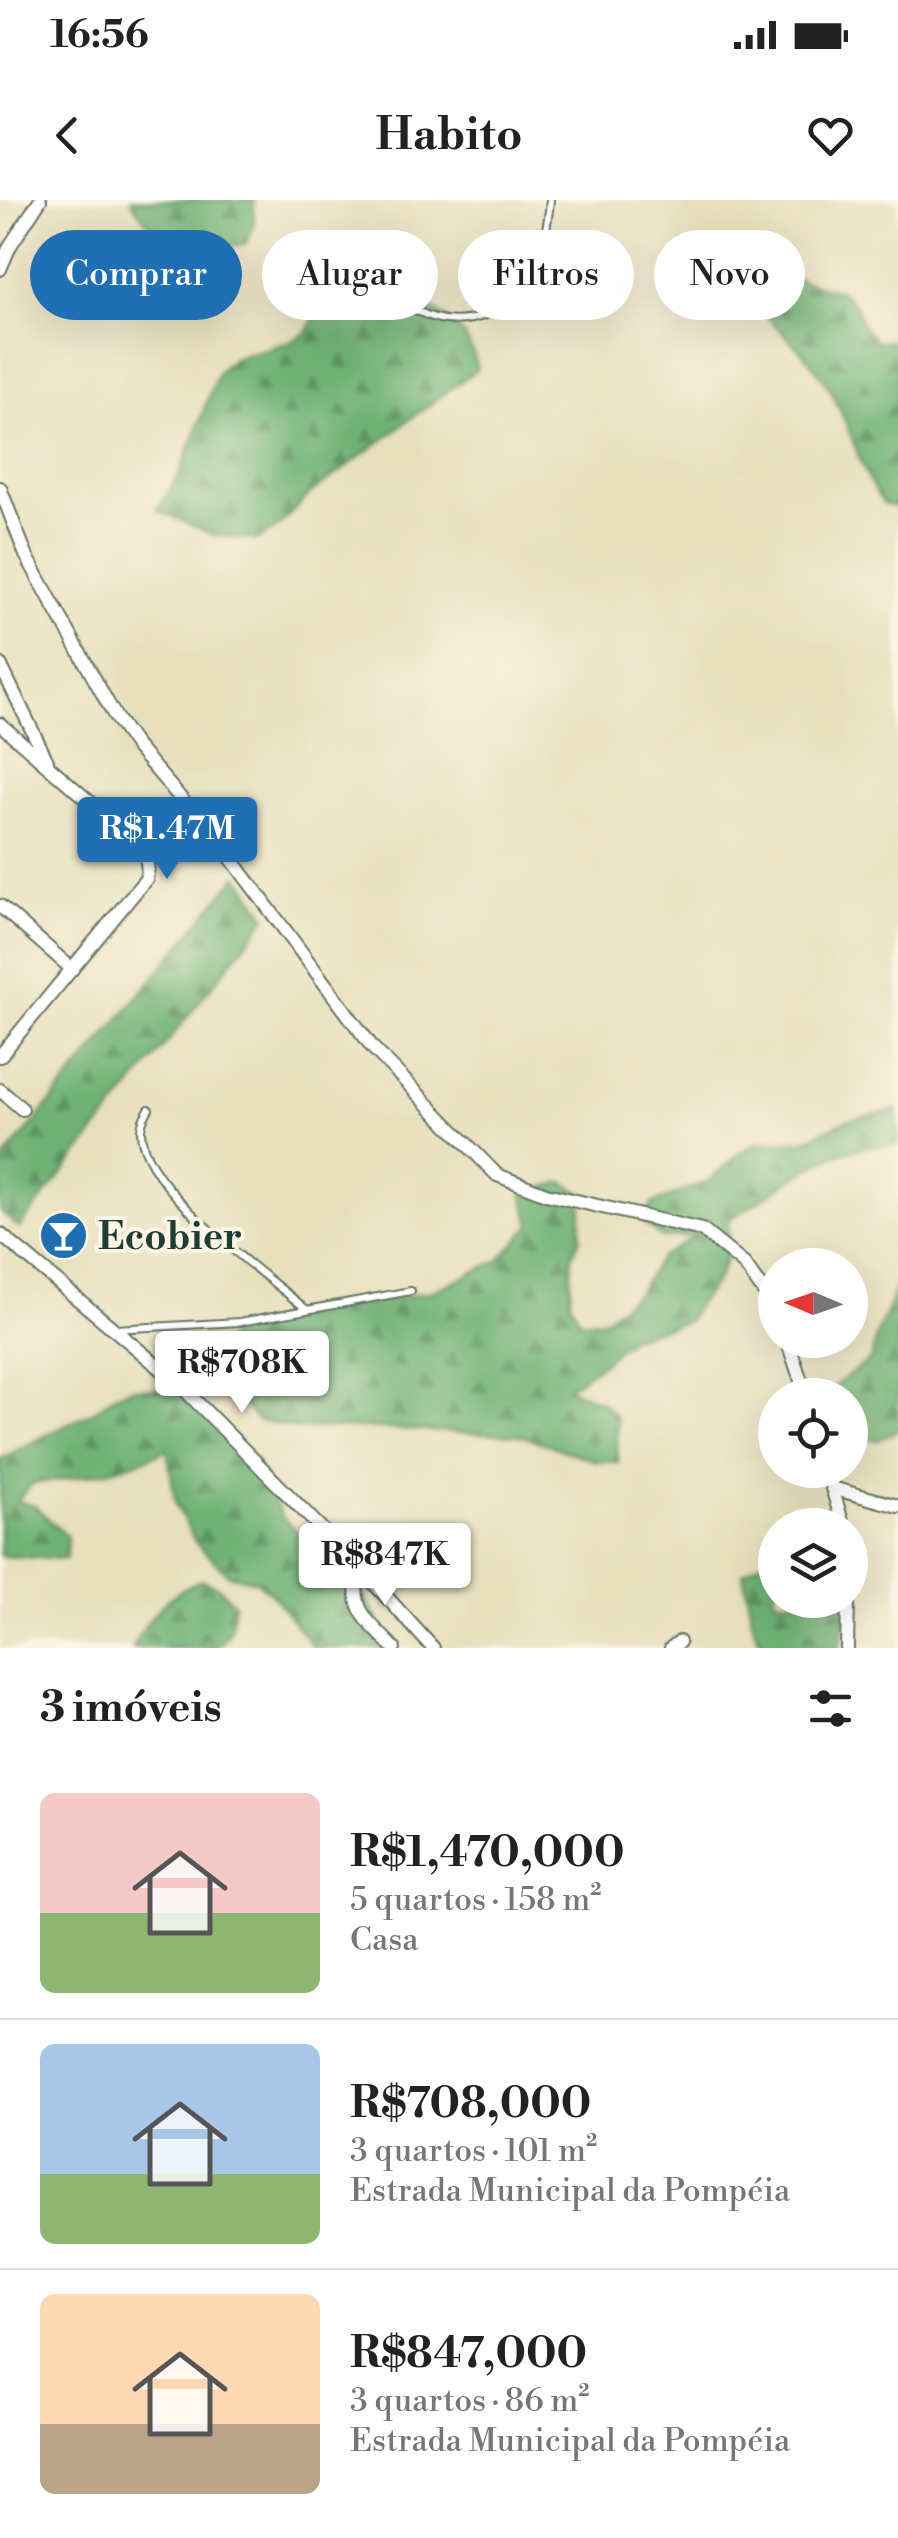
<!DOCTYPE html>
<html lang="pt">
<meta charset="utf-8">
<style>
:root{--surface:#fff;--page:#f2f2f2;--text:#222;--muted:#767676;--line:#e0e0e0;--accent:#1f6fb2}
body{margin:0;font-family:"Libre Bodoni",serif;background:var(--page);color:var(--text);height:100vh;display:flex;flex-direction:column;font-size:38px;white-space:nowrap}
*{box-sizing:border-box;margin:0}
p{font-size:32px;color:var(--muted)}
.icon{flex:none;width:55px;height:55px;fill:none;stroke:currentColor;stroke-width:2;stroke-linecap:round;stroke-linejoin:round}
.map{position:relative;height:1448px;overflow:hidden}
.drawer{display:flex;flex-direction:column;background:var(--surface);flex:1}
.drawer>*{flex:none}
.top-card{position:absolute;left:30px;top:30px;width:840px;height:90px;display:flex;gap:20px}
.needle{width:65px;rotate:272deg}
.tools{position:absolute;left:758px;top:1048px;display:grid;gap:20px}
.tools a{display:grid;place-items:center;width:110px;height:110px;border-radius:50%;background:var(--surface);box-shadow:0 10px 40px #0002;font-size:50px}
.price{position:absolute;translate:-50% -85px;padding:0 22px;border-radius:10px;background:#fff;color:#222;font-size:32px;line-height:65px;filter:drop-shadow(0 2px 5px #0008)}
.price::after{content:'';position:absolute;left:50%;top:60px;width:30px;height:22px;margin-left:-15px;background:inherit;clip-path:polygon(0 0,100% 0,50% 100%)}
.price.on{background:var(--accent);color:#fff}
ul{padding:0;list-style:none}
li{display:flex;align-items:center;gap:30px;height:250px;padding:0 40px}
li+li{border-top:2px solid var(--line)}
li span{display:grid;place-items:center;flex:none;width:280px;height:200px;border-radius:15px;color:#555}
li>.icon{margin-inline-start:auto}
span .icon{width:120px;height:120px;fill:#fffc;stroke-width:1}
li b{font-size:42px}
h2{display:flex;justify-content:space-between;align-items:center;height:120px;padding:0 40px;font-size:42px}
.chip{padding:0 35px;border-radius:45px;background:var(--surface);box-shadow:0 10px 40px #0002;font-size:35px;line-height:90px}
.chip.on{background:var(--accent);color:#fff}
.status{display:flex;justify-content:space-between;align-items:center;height:70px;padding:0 50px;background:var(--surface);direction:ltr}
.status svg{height:28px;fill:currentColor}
header{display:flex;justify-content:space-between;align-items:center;height:130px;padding:0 40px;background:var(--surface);font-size:45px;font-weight:700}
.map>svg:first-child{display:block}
.forest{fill:url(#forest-firs);stroke:#477854;stroke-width:2.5}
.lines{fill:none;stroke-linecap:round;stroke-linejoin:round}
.service-casing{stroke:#657664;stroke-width:10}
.minor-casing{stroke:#657664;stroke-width:16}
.service{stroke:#fff;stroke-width:6}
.minor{stroke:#fff;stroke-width:12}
.labels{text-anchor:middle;stroke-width:8;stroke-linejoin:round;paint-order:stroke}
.poi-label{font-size:38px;font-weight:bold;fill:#1f3d34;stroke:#fcf5e5;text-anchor:start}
</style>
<div class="status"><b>16:56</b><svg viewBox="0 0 49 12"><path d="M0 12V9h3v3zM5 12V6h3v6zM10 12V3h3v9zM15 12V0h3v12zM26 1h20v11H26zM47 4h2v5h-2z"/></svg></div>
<header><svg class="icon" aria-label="back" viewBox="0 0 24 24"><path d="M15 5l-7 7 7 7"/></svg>Habito<svg class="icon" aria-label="heart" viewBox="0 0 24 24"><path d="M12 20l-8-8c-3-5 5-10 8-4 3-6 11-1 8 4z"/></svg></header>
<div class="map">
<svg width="898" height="1448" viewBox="0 0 898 1448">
<defs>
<pattern id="forest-firs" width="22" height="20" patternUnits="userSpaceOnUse" patternTransform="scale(2.5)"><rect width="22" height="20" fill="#6fb275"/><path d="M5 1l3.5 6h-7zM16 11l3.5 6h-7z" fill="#5b9261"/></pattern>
</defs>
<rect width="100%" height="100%" fill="#fcf5e5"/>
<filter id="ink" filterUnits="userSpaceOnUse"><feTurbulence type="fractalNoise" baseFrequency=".01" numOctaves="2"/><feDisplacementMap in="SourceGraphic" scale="20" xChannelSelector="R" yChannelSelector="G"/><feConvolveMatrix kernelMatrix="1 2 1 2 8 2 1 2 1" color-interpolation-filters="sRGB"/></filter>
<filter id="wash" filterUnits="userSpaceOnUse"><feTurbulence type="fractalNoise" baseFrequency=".0048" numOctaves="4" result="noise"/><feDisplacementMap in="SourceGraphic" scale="40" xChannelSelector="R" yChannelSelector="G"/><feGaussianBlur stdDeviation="2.25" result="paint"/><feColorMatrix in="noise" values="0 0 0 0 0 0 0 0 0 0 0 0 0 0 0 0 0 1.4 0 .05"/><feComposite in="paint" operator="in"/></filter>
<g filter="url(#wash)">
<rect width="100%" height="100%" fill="#e8e0bd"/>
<g class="forest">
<path d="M131 0H254V26L246 44C194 52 159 49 131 0Z"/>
<path d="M706 52 750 54 805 82 841 91 856 107 862 125 876 141 898 142V307L884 304C857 268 852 225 828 186 804 148 744 95 708 65Z"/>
<path d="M344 85C396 88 469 110 477 169L309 295 278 327 258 340 214 335 157 310 180 274 218 172 233 158 290 142 308 132 321 95Z"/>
<path d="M238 675 267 717 19 1028 0 1011V964Z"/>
<path d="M898 909V945C824 942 789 987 729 1019 728 1044 728 1068 711 1088 701 1100 694 1106 688 1121L631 1137 600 1165 567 1188 602 1202 617 1218 618 1262 596 1261 519 1235 342 1227 298 1229 276 1224 257 1220 204 1160 238 1129 433 1091 498 1061 531 1025 523 993 564 982 582 994 580 1038 572 1056 570 1101 580 1120 602 1121 637 1093 661 1057 696 1035 662 1038 644 1023 652 1004 709 981 740 953 758 943 803 941 845 921Z"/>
<path d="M898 1083V1230L878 1240 850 1238V1195H829L833 1187 871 1159 876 1137Z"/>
<path d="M133 1188 177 1190 256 1261 282 1317 314 1348 357 1380 381 1425 388 1448H314L272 1394 256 1381 228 1374 196 1343 176 1305 167 1249C127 1271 77 1277 32 1284L17 1301 35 1306 67 1337 66 1359 0 1356V1259L98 1209 114 1195Z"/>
<path d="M775 1353V1400H849L839 1448H767L758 1439 752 1420 743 1373Z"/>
<path d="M202 1380 220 1388 234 1404C233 1422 232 1438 214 1448H133C147 1417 170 1391 202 1380Z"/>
</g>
</g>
<g filter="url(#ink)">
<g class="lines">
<defs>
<g id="service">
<path d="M358 75C382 90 405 108 432 117 450 123 469 121 486 115 533 95 546 47 550 0"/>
<path d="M149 909C145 916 141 922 141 930 139 987 265 1074 306 1109"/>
<path d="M114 1129 240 1122 411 1091"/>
</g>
<g id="minor">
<path d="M0 69 10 46 40 0"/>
<path d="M0 288 26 355 116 518 134 544 225 650 373 848 497 975 546 994 702 1030 745 1065 775 1108"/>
<path d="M0 464 47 561"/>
<path d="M0 524 131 638C144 650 151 661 146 679L0 856"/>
<path d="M0 706 72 769"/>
<path d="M0 890 22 909"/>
<path d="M0 1034 177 1182 361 1369 433 1448"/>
<path d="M787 1140 806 1195"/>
<path d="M827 1270 843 1325"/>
<path d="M832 1288 898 1306"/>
<path d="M361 1369C346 1407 369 1422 394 1448"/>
<path d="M671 1448 679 1442"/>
<path d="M847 1448 848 1400"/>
</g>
</defs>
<use href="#service" class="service-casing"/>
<use href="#minor" class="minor-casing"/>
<use href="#service" class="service"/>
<use href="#minor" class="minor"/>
</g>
</g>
<defs>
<symbol id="bar-disc" viewBox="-11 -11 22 22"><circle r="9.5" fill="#1f6fb2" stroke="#fcf5e5"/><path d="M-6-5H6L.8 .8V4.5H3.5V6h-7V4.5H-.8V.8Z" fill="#fff"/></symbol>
</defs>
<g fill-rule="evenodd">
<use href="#bar-disc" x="36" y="1008" width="55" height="55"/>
</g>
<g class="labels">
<g class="poi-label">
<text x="98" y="1049">Ecobier</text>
</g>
</g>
</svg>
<div class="tools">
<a><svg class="needle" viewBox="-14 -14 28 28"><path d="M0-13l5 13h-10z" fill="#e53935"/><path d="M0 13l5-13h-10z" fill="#767676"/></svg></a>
<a><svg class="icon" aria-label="locate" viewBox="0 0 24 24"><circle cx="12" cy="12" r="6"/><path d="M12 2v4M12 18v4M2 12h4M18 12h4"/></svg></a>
<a><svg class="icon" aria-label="layers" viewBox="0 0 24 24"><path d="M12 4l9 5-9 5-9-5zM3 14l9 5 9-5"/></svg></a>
</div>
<b class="price on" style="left:167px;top:682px">R$1.47M</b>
<b class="price" style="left:242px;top:1216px">R$708K</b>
<b class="price" style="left:385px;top:1408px">R$847K</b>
<div class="top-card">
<a class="chip on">Comprar</a>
<a class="chip">Alugar</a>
<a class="chip">Filtros</a>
<a class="chip">Novo</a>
</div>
</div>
<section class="drawer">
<h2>3 imóveis<svg class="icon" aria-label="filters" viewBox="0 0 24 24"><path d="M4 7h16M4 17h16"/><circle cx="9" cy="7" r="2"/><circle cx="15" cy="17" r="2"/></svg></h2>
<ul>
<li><span style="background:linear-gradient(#f6c9c9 60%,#8fb573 0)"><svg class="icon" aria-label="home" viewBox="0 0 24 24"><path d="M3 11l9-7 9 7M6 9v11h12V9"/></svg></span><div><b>R$1,470,000</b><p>5 quartos · 158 m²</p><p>Casa</p></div></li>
<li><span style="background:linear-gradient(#a9c7e8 65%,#8fb573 0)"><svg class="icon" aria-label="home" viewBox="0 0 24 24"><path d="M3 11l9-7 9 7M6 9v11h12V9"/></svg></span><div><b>R$708,000</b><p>3 quartos · 101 m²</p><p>Estrada Municipal da Pompéia</p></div></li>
<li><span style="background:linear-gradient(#ffd9b3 65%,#b9a48a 0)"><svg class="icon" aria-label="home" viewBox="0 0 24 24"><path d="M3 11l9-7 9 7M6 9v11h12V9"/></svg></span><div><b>R$847,000</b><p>3 quartos · 86 m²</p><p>Estrada Municipal da Pompéia</p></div></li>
</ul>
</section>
